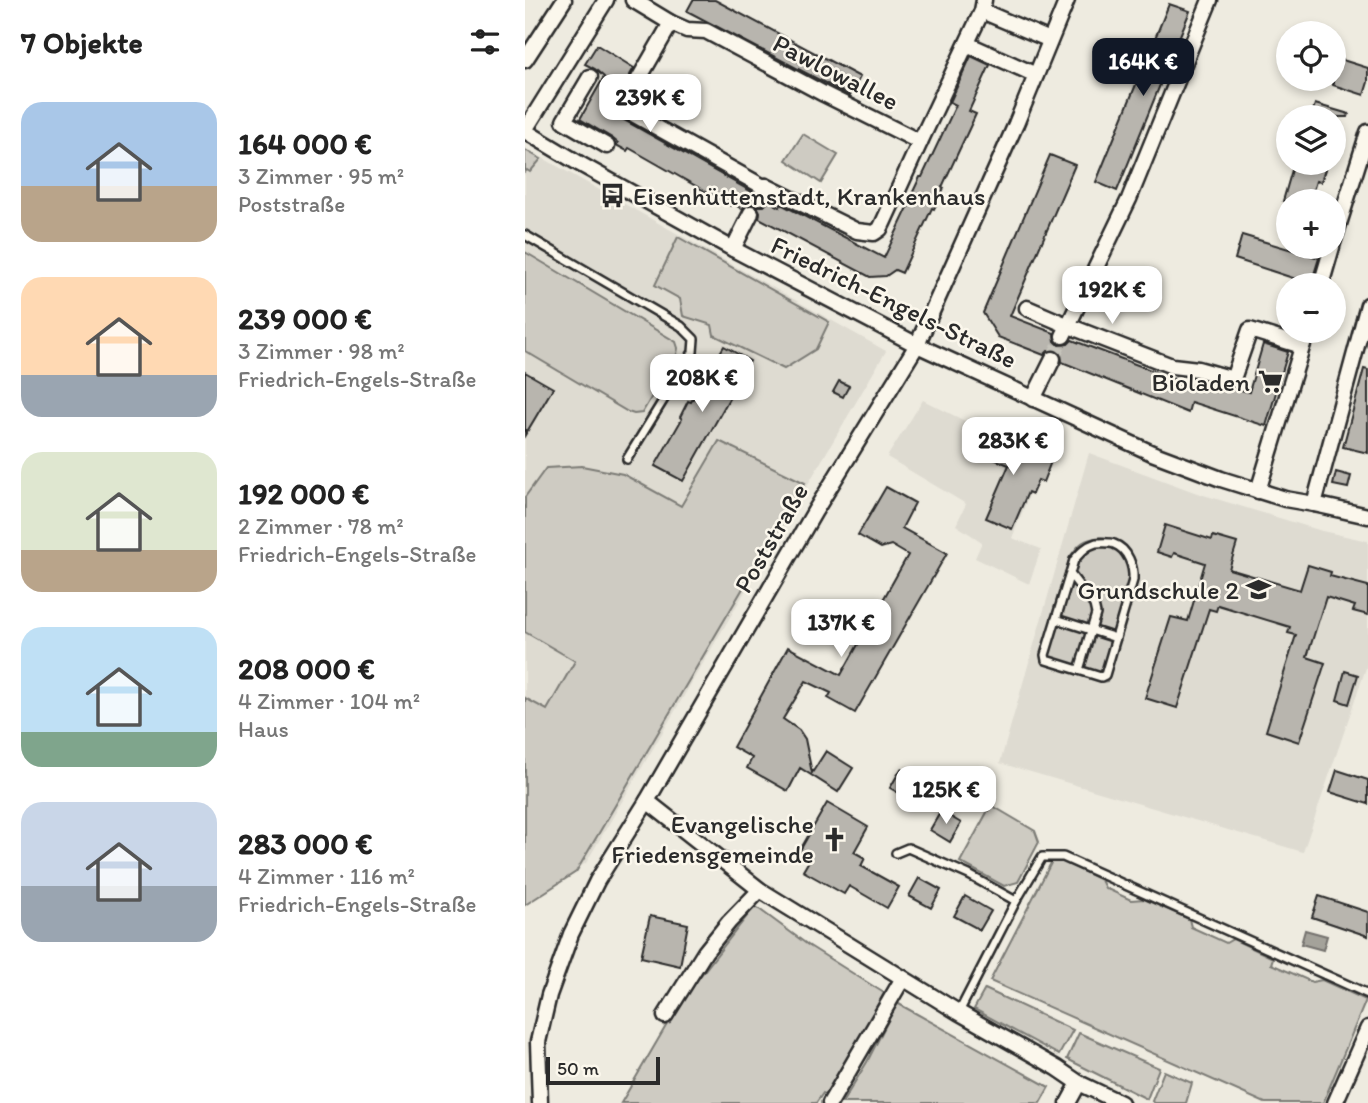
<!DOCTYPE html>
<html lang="de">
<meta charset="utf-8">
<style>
:root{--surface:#fff;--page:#f2f2f2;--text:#222;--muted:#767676;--accent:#111827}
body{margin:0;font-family:Itim,sans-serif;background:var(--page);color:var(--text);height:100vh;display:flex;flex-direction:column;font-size:26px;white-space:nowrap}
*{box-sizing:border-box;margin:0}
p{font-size:23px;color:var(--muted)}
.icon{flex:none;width:38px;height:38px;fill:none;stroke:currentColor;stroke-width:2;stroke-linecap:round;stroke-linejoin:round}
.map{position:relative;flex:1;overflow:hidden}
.details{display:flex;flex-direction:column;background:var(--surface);width:525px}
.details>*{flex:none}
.controls{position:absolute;left:751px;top:21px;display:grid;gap:14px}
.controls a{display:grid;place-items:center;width:70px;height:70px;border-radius:50%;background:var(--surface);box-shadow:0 4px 10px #0003;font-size:35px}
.scale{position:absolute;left:21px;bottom:18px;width:114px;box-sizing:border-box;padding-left:7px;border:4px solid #2b2b2b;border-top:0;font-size:19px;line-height:24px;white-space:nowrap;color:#2b2b2b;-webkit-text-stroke:5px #fbf7ec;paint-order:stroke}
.price{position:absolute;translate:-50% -60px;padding:0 16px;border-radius:14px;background:#fff;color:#222;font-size:23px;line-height:46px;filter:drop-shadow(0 2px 4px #0008)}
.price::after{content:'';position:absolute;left:50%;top:42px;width:21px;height:16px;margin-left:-10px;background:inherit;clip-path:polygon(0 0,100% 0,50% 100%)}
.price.active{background:var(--accent);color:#fff}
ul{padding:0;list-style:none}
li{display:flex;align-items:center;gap:21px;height:175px;padding:0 21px}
li span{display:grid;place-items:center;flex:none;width:196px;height:140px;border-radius:21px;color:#555}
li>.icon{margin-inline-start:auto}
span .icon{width:84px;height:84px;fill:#fffc;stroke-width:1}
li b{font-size:30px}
h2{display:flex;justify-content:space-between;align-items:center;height:84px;padding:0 21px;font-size:30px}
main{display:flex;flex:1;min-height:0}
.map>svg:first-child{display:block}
.built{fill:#dedbd1}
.green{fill:#cecbc2;stroke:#7c7b76;stroke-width:2}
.water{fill:#a4a29a;stroke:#74726e;stroke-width:2}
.building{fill:#b8b5ae;stroke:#2b2b2b;stroke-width:2}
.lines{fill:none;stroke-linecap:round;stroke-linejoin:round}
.street-tunnel{stroke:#c7c5bc;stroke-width:14;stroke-dasharray:14 7;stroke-linecap:butt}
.lane-casing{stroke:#2b2b2b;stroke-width:12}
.street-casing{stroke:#2b2b2b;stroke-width:19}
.lane{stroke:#fbf7ec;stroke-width:7}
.street{stroke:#fbf7ec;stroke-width:14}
.labels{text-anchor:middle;stroke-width:5;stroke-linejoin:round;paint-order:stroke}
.street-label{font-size:26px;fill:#2b2b2b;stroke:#fbf7ec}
.poi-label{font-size:26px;fill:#2b2b2b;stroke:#fbf7ec;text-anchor:end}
</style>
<main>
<section class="details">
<h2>7 Objekte<svg class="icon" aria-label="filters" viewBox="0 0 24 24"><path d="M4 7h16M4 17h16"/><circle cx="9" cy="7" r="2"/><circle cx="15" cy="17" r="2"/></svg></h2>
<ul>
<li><span style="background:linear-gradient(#a9c7e8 60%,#b9a48a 0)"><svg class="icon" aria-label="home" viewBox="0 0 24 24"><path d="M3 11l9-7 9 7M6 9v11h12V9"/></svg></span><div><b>164 000 €</b><p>3 Zimmer · 95 m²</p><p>Poststraße</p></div></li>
<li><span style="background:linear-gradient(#ffd9b3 70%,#9aa5b1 0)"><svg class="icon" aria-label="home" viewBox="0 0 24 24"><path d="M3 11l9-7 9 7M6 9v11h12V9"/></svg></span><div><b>239 000 €</b><p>3 Zimmer · 98 m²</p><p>Friedrich-Engels-Straße</p></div></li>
<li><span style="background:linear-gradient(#dfe7d0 70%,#b9a48a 0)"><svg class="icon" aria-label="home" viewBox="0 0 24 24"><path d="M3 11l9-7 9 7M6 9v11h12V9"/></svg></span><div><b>192 000 €</b><p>2 Zimmer · 78 m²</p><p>Friedrich-Engels-Straße</p></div></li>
<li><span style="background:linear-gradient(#bfe0f5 75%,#7fa58c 0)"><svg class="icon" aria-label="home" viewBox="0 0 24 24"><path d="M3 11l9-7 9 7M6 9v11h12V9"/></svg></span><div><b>208 000 €</b><p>4 Zimmer · 104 m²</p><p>Haus</p></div></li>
<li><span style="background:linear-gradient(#c9d6e8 60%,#9aa5b1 0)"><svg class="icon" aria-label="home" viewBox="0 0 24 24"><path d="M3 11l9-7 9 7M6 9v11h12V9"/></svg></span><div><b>283 000 €</b><p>4 Zimmer · 116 m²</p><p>Friedrich-Engels-Straße</p></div></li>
</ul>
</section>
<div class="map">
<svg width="843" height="1103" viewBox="0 0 843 1103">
<rect width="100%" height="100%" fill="#eeebe0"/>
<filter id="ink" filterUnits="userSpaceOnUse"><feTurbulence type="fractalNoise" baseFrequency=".0143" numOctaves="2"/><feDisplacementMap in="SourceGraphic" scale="14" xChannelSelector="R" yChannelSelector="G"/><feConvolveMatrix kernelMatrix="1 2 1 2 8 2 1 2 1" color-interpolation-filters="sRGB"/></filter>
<g filter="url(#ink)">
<g class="built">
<path d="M0 148 361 351 61 863 0 902Z"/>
<path d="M398 400 462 432 527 459 518 482 512 480 506 494 505 493 487 538 516 549 504 584 450 558 457 542 431 525 441 504 362 457Z"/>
<path d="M564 453 672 493 797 531 843 541V662L778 852 475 763Z"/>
</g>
<g class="green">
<path d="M278 134 313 155 296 183 261 160Z"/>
<path d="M0 150 16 159 5 172 2 170 0 172Z"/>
<path d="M153 237 304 322 291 349 259 369 189 335 187 325 158 316 155 299 130 285Z"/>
<path d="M0 252 151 342 153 348 152 354 117 413 109 414 103 412 0 351Z"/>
<path d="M194 441 280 483 51 872 0 905V698L22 710 50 661 0 632V497L21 468 57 466 98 474 156 506Z"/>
<path d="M576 537C604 541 610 557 612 582L584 677 582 681 577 682 520 664 516 660V655L545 557C554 543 559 539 576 537Z"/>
<path d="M466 805 510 831 514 842 493 882 479 886 435 862Z"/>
<path d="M527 861 539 862 576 880 580 888 606 900 619 899 664 919 666 927 701 943 708 939 748 958 746 964 787 982 797 980 841 1000 798 1103H740L465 981Z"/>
<path d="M230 906 283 945 359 993 303 1096 298 1093 291 1103H96L155 1002Z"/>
<path d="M460 989 548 1030 534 1055 449 1009Z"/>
<path d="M372 1003 524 1087 515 1103H317L342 1062Z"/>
<path d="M554 1033 634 1068 622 1099 542 1059Z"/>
<path d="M639 1071 667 1083 661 1103H630L627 1101Z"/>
</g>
<path class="water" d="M780 930 802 936 798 950 776 944Z"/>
<g class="building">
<path d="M168 0H190L335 77 325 96 162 11Z"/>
<path d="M644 4 665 11 592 191 571 182Z"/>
<path d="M72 45 109 68 89 103 85 112 227 192 225 198 229 204 221 205 217 209 207 203 206 206 104 148 102 151 91 145 93 143 87 138 55 119 79 77 70 69 60 64Z"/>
<path d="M446 56 465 65 444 111 451 114 417 187 419 188 409 209 407 208 377 273 370 270 361 276 345 277 234 218 235 212 232 206H239L244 201 255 207 256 204 359 258 387 199 385 198 395 177H397L431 105 425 102Z"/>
<path d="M808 57 843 68V82L839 95 808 85Z"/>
<path d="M790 104 824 114 823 117H786Z"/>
<path d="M525 155 550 165 485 316 529 333 530 341 534 345 543 344 547 340 670 387 672 379 724 392 738 344 763 352 741 426 666 402 663 413 537 362 536 354 532 350 523 351 519 355 473 337 458 313Z"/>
<path d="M769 163H802L796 182 791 181 785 201H758Z"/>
<path d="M717 235 794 258 786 284 710 259Z"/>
<path d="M199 346 225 361 158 481 130 466 157 419 155 417 163 401 166 402Z"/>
<path d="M839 369 843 370V453L818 447Z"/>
<path d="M0 372 28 388 0 435Z"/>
<path d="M314 381 324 386 318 397 308 392Z"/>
<path d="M462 432 527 459 518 482 513 480 507 494 503 492 487 529 461 518 484 465 453 453Z"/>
<path d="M811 472 826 476 823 488 808 485Z"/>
<path d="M361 487 390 503 377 528 422 553 330 713 303 698 306 693 281 681 258 719 274 730 280 739 287 773 301 751 328 768 313 792 275 768 263 791 222 768 227 758 208 747 263 647 316 675 383 555 366 545 356 548 333 535Z"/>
<path d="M640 525 687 540 688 536 712 543 704 569 775 590 783 565 806 572 805 576 843 586V615L828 611 830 606 801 597 782 657 800 663 774 742 741 731 771 635 763 633 765 627 693 605 691 611 684 609 652 708 620 698 646 617 663 621 680 563 649 553 647 557 632 552Z"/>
<path d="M820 671 833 675 824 704 812 700Z"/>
<path d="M376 769 396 781 386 800 365 788Z"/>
<path d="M812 770 843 780V804L805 792Z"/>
<path d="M302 803 343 827 329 852 340 858 336 866 374 887 362 908 324 886 319 894 278 871 285 859 274 852Z"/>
<path d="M416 811 436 823 425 842 405 830Z"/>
<path d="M394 878 416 890 406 908 384 896Z"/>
<path d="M440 896 466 911 455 930 429 916Z"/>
<path d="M794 896 843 912V936L787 917Z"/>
<path d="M125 916 163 924 155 966 116 957Z"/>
</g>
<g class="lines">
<path class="street-tunnel" d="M528 359 538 336"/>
<defs>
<g id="lane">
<path d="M0 235 156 326 169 339 168 352 102 459"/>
<path d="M571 543C577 543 584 542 589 544 603 549 609 567 608 580L580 675 576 677 521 660 520 655 549 560C556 552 561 546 571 543Z"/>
<path d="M545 574 569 605 571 614 554 670"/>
<path d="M531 619 591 638"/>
<path d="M371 853 383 848 444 875 491 901"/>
<path d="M434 1012 491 901 517 857H538L843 994"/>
</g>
<g id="street">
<path d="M108 0 146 23 162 30 181 31 299 94 395 142 457 11 459 0"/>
<path d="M457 11 525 40"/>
<path d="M146 23 97 108 237 186H241L235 197"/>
<path d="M442 44 511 75"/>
<path d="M0 60 39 0"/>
<path d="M65 77 39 121 82 146"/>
<path d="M0 130 81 0"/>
<path d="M0 131 55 164 208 249 392 345 627 453 696 479 760 499 789 504 843 516"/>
<path d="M241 186 332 231 349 233 355 229 358 223 395 142"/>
<path d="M808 243 843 132"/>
<path d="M208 249 226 213"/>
<path d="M796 285 807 247"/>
<path d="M502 308 544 326 647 366 673 369 708 379 725 330 777 346"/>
<path d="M538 336 604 199 685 0"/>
<path d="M508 399 528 359"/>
<path d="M733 491 782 331"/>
<path d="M789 504 843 305"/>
<path d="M122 801 235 890 433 1012 532 1068 554 1083 596 1103"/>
<path d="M140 1016 180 952 204 922 235 890"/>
<path d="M15 1103 13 1042 24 995 46 934 72 881 122 801 290 511 392 345 491 124 542 0"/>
<path d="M305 1103 378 978"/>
<path d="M543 1103 554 1083"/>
<path d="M810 1103 843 1028"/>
</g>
</defs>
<use href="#lane" class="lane-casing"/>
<use href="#street" class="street-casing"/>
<use href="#lane" class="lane"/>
<use href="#street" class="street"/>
</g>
</g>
<defs>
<symbol id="bus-bare" viewBox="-9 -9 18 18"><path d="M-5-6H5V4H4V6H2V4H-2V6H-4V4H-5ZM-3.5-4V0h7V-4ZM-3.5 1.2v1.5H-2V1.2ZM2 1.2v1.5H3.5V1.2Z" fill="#2b2b2b" stroke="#fbf7ec" stroke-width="2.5" paint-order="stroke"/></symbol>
<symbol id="supermarket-bare" viewBox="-9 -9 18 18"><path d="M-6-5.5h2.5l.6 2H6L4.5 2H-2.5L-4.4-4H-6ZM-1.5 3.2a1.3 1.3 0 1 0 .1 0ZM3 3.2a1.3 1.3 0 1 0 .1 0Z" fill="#2b2b2b" stroke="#fbf7ec" stroke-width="2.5" paint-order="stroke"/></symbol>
<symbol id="school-bare" viewBox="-9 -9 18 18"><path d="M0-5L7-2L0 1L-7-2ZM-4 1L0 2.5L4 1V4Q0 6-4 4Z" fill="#2b2b2b" stroke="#fbf7ec" stroke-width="2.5" paint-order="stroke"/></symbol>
<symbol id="church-bare" viewBox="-9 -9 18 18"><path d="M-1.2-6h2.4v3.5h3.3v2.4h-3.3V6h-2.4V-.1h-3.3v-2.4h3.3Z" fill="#2b2b2b" stroke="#fbf7ec" stroke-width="2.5" paint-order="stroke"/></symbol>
</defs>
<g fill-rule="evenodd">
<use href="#bus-bare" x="70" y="178" width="35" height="35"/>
<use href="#supermarket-bare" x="728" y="364" width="35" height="35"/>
<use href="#school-bare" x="716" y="572" width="35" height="35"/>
<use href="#church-bare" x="292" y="822" width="35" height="35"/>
</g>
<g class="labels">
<g class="street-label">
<text transform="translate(311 72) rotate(27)" y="9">Pawlowallee</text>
<text transform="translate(369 302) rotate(26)" y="9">Friedrich-Engels-Straße</text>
<text transform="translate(246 538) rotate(-60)" y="9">Poststraße</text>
</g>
<g class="poi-label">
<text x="108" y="205" text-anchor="start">Eisenhüttenstadt, Krankenhaus</text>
<text x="725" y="391">Bioladen</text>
<text x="714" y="599">Grundschule 2</text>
<text x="289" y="833">Evangelische<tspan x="289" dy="30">Friedensgemeinde</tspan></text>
</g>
</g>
</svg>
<div class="controls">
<a><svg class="icon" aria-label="locate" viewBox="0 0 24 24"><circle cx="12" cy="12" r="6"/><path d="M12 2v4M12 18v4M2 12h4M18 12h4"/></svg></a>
<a><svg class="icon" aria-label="layers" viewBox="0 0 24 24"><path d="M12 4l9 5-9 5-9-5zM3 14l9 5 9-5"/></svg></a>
<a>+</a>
<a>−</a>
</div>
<div class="scale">50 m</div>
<b class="price active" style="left:618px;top:98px">164K €</b>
<b class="price" style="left:125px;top:134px">239K €</b>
<b class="price" style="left:587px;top:326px">192K €</b>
<b class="price" style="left:177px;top:414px">208K €</b>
<b class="price" style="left:488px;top:477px">283K €</b>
<b class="price" style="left:316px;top:659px">137K €</b>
<b class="price" style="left:421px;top:826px">125K €</b>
</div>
</main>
